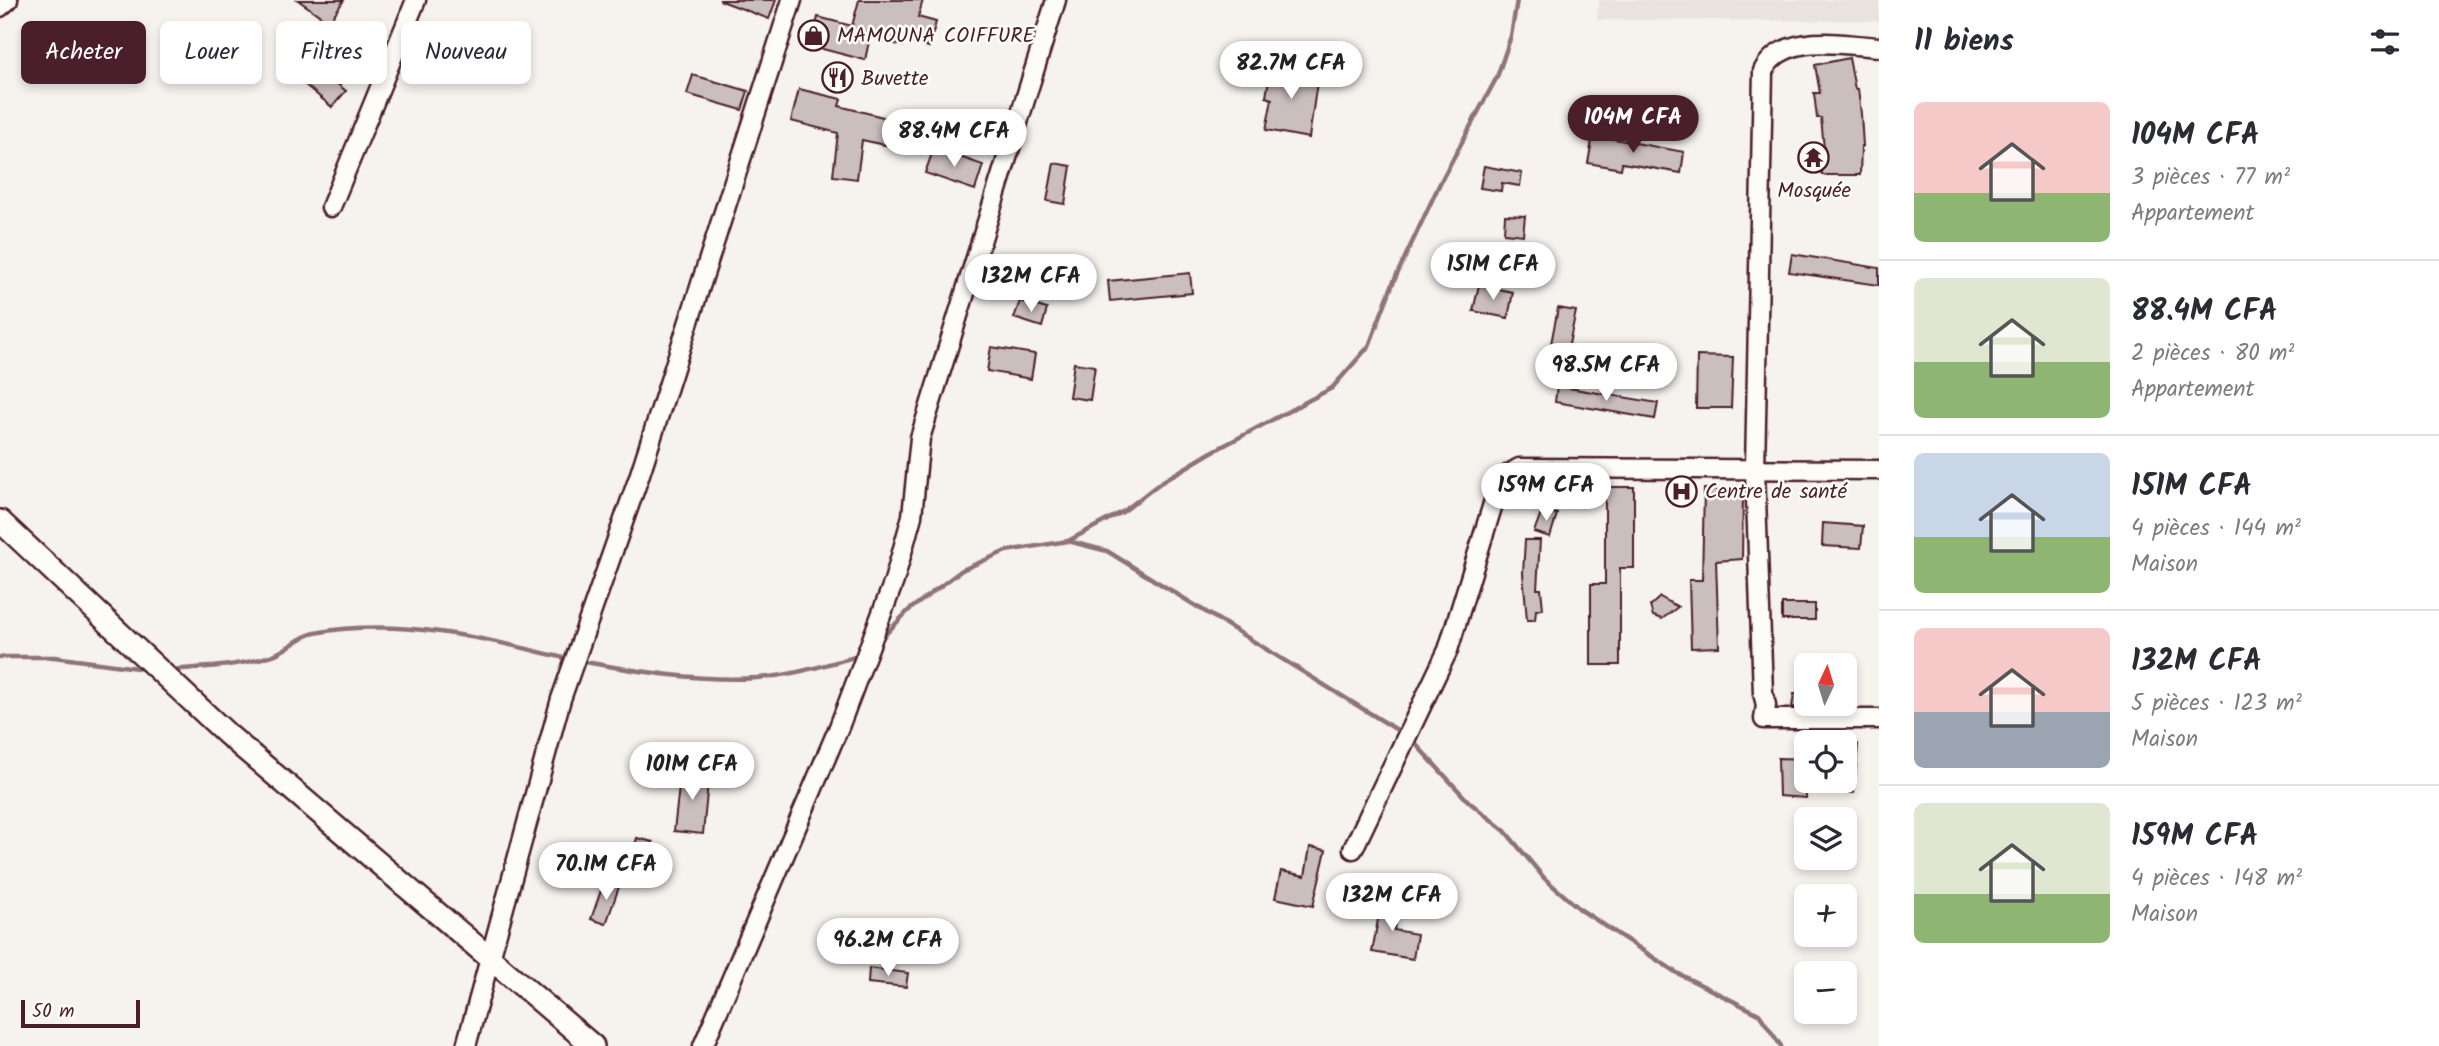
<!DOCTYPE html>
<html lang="fr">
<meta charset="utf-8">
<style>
:root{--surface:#fff;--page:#f2f2f3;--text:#2b2b33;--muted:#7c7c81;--line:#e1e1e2;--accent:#4a1f2b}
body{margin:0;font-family:Kalam,sans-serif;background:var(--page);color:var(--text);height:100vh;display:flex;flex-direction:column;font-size:26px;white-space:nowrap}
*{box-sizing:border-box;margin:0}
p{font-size:23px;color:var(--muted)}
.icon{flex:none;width:38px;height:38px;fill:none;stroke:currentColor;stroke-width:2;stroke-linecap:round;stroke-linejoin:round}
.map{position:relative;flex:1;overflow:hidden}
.drawer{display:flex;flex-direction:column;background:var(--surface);width:560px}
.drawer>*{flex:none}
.guide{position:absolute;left:21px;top:21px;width:665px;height:63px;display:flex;gap:14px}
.needle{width:46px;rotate:4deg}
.controls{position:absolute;left:1794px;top:653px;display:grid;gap:14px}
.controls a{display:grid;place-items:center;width:63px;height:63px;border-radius:10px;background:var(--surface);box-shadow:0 4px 10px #0003;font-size:35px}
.scale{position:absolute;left:21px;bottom:18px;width:119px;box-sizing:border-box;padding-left:7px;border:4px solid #4a1f2b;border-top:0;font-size:19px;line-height:24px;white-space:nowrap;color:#4a1f2b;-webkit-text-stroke:5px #fdfcf7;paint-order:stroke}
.price{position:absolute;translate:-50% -60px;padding:0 16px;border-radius:24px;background:#fff;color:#222;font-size:23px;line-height:46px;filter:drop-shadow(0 2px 4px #0008)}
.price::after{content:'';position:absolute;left:50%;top:42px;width:21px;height:16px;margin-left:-10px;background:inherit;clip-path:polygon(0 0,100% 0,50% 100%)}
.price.current{background:var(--accent);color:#fff}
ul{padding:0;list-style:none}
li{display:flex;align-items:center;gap:21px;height:175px;padding:0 35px}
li+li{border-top:2px solid var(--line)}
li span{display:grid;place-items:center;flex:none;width:196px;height:140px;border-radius:10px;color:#555}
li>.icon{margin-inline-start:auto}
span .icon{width:84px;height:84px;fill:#fffc;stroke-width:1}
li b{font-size:30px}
h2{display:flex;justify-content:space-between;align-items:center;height:84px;padding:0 35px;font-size:30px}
.chip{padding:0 24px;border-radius:10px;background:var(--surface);box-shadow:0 4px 10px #0003;font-size:24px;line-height:63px}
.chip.current{background:var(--accent);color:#fff}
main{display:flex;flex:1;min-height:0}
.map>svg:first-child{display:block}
.built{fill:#e9e3e0}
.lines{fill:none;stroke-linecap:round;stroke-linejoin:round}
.stream{stroke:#8e7378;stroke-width:4.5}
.building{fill:#cbbfbe;stroke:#4a1f2b;stroke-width:2}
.minor-casing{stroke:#4a1f2b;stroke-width:23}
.tertiary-casing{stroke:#4a1f2b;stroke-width:26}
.minor{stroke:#fdfcf7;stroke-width:18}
.tertiary{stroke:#fdfcf7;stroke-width:21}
.labels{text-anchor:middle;stroke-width:5;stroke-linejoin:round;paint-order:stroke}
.poi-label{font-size:21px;fill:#4a1f2b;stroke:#fdfcf7;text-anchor:start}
</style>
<main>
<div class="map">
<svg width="1879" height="1046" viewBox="0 0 1879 1046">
<rect width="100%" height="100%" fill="#f6f3ef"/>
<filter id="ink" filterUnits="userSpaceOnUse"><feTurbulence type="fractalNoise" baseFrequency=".0143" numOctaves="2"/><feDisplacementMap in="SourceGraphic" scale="14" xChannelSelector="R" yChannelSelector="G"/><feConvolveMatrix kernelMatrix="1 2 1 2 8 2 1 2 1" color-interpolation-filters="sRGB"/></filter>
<g filter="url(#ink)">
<path class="built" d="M1599 0H1879V21L1597 20Z"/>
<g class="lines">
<g class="stream">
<path d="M1070 540 1124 511 1160 483 1210 453 1332 388 1369 346 1393 283 1441 181 1497 77 1511 36 1517 0"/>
<path d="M879 641 909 610 962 570 1006 551 1068 541 1107 551 1402 733"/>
<path d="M0 657H54L145 669"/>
<path d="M580 661C634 671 702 682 757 678 792 676 828 664 862 655"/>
<path d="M168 670C204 667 239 667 273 655 288 650 299 636 315 633 401 617 488 639 572 660"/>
<path d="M1410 738 1469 802 1505 831 1545 879 1581 910 1677 973 1759 1014 1781 1046"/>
</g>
</g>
<g class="building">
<path d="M298 0H344L329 22Z"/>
<path d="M719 0H776L769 19Z"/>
<path d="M859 0H923L918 17 936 22 929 47 904 41 903 46 870 37 865 60 811 46 818 17 852 26Z"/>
<path d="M1849 58 1855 89H1858L1861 114 1863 146H1861L1860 175H1822V159H1825L1821 118H1817L1814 93H1820L1815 65Z"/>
<path d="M310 62 346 91 332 107 297 78Z"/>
<path d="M1271 66 1318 75 1309 138 1266 130 1272 99 1266 97Z"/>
<path d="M693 75 748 91 742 110 687 94Z"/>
<path d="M799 89 841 99 839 106 891 119 885 145 862 140 857 179 833 176 838 133 791 121Z"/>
<path d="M1593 135 1684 152 1681 173 1622 163 1621 169 1588 163Z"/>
<path d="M934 148 983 165 975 190 925 173Z"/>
<path d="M1054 163 1071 166 1065 204 1047 201Z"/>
<path d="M1484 166 1522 173 1520 186 1502 183 1501 191 1480 188Z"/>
<path d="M1505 215 1525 216 1523 235 1504 233Z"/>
<path d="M1792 254 1879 268V285L1789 272Z"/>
<path d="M1190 273 1192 293 1110 301 1108 281Z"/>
<path d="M1479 285 1513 292 1508 318 1473 311Z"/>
<path d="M1020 301 1047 309 1042 327 1014 318Z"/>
<path d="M1558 308 1576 311 1561 382 1544 379Z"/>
<path d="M991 347 1035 354 1031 379 987 371Z"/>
<path d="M1697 356 1733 357 1731 408H1696Z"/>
<path d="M1074 363 1095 366 1090 400 1069 397Z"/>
<path d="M1557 386 1658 403 1655 419 1555 402Z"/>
<path d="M1605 487H1634V568H1620V665H1591V584H1605Z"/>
<path d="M1704 489 1735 490V494L1743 495 1742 559 1716 561 1719 647 1691 648 1689 580H1702Z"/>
<path d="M1542 510 1557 514 1550 537 1534 532Z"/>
<path d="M1823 523 1863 526 1861 548 1822 546Z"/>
<path d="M1525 540H1540L1537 589H1541L1543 609 1536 610 1535 620H1527L1523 573Z"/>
<path d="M1660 597 1678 607 1662 619 1653 616 1650 606Z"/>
<rect x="1782" y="604" width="33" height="16"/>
<path d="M1794 694 1806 695V708L1792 707Z"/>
<path d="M1844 742 1858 744 1854 793 1844 792Z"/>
<path d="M1778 758 1806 759V798L1779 796Z"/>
<path d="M681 769 709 772 703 834 674 831Z"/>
<path d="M637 838 653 842 642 880 626 876Z"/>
<path d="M1310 847 1326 850 1313 906 1275 898 1281 871 1305 876Z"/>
<path d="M605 879 620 884 606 924 591 919Z"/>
<path d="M1382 898 1399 901 1394 930 1417 934 1413 959 1372 952Z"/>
<path d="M869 968 908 973 906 987 868 983Z"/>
</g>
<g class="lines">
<defs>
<g id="minor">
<path d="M0 7 8 0"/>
<path d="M1879 47C1842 45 1784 31 1763 71L1755 470 1763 693 1766 705 1764 719H1879"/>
<path d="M331 207 416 0"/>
<path d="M1353 849 1448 650 1497 491 1509 474 1519 468 1879 470"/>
<path d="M466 1046 561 699 639 477 792 0"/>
<path d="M703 1046 839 727 894 581 912 516 920 438 1056 0"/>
</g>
<path id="tertiary" d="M0 521 227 734 593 1046"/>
</defs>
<use href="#minor" class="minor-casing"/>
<use href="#tertiary" class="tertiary-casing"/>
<use href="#minor" class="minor"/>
<use href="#tertiary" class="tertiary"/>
</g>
</g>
<defs>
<symbol id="shop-ring" viewBox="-11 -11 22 22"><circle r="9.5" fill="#fdfcf7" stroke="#4a1f2b" stroke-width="1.5"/><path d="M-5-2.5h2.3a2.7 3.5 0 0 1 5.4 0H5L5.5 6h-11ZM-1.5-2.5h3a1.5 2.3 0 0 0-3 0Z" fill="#4a1f2b"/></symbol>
<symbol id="restaurant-ring" viewBox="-11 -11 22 22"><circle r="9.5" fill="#fdfcf7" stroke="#4a1f2b" stroke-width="1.5"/><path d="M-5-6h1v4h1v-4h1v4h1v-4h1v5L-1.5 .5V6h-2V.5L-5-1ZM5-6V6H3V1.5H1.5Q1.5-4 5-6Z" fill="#4a1f2b"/></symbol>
<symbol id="temple-ring" viewBox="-11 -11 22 22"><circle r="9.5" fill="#fdfcf7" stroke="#4a1f2b" stroke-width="1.5"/><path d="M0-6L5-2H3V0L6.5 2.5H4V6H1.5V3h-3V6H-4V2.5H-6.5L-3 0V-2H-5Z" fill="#4a1f2b"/></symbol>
<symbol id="hospital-ring" viewBox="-11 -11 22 22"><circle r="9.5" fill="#fdfcf7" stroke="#4a1f2b" stroke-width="1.5"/><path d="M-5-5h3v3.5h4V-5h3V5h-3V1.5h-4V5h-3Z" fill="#4a1f2b"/></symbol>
</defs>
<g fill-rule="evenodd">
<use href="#shop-ring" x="796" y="18" width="35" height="35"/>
<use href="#restaurant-ring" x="820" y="60" width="35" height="35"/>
<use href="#temple-ring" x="1796" y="140" width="35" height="35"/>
<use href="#hospital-ring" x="1664" y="474" width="35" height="35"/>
</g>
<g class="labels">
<g class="poi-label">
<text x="837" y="42">MAMOUNA COIFFURE</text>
<text x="861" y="85">Buvette</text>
<text x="1814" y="197" text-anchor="middle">Mosquée</text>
<text x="1705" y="498">Centre de santé</text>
</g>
</g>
</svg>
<div class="controls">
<a><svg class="needle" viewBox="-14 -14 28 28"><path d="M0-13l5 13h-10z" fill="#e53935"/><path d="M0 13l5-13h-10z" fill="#7c7c81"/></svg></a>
<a><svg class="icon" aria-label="locate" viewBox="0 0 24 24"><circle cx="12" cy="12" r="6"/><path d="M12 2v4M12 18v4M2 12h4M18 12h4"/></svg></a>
<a><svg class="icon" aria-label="layers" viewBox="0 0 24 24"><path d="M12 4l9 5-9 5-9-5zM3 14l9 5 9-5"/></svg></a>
<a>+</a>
<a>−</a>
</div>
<div class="scale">50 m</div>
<b class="price" style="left:1291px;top:101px">82.7M CFA</b>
<b class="price current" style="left:1633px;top:155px">104M CFA</b>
<b class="price" style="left:954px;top:169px">88.4M CFA</b>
<b class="price" style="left:1493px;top:302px">151M CFA</b>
<b class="price" style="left:1031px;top:314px">132M CFA</b>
<b class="price" style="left:1606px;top:403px">98.5M CFA</b>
<b class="price" style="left:1546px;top:523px">159M CFA</b>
<b class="price" style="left:692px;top:802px">101M CFA</b>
<b class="price" style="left:606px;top:902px">70.1M CFA</b>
<b class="price" style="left:1392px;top:933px">132M CFA</b>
<b class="price" style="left:888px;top:978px">96.2M CFA</b>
<div class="guide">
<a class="chip current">Acheter</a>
<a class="chip">Louer</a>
<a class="chip">Filtres</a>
<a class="chip">Nouveau</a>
</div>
</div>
<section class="drawer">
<h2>11 biens<svg class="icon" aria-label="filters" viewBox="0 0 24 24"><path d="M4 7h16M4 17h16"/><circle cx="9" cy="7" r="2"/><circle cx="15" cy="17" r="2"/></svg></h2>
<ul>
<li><span style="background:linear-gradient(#f6c9c9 65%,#8fb573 0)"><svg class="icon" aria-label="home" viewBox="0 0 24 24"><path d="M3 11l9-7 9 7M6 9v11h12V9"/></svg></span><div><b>104M CFA</b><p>3 pièces · 77 m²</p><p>Appartement</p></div></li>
<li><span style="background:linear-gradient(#dfe7d0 60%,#8fb573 0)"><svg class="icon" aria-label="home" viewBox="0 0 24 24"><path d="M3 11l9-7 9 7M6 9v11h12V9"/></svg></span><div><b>88.4M CFA</b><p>2 pièces · 80 m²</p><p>Appartement</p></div></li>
<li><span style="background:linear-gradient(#c9d6e8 60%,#8fb573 0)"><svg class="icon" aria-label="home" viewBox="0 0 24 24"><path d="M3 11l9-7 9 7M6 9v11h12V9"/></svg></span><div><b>151M CFA</b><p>4 pièces · 144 m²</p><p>Maison</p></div></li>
<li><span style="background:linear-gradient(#f6c9c9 60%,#9aa5b1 0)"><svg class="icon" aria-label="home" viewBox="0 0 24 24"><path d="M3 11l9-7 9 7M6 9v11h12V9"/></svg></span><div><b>132M CFA</b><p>5 pièces · 123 m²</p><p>Maison</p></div></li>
<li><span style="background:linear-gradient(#dfe7d0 65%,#8fb573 0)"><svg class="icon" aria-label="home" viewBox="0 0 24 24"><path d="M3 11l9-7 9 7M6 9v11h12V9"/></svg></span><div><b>159M CFA</b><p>4 pièces · 148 m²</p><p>Maison</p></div></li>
</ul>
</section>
</main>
